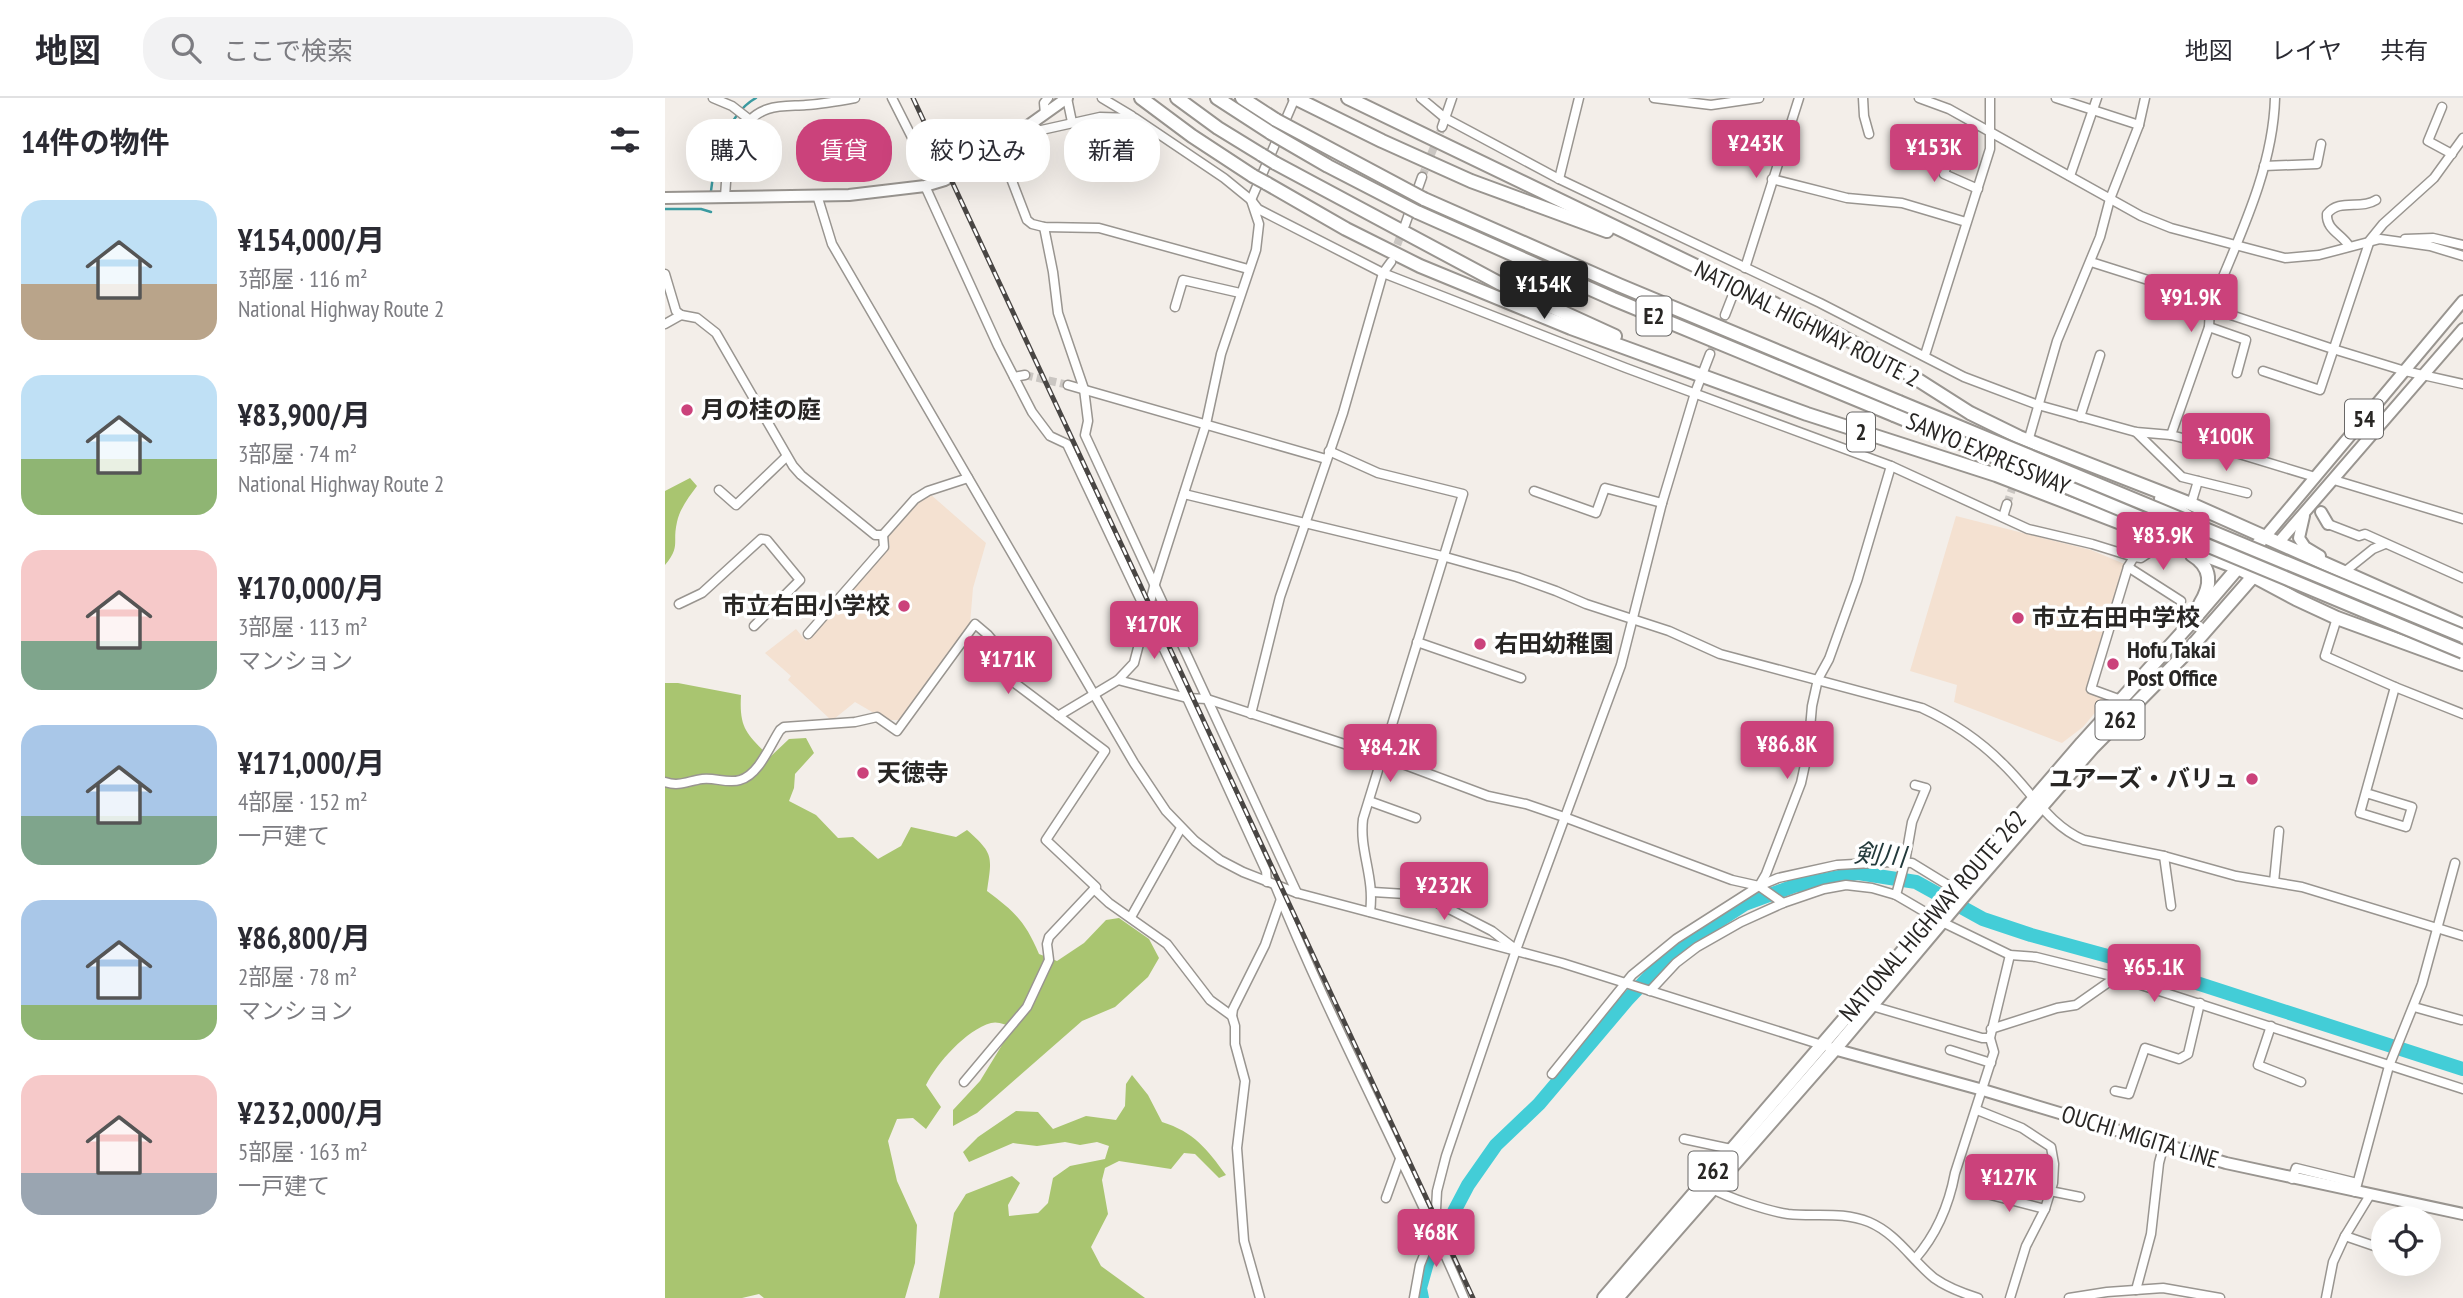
<!DOCTYPE html>
<html lang="ja">
<meta charset="utf-8">
<style>
:root{--surface:#fff;--page:#f2f2f3;--text:#2b2b33;--muted:#7c7c81;--line:#e1e1e2;--accent:#cb427b}
body{margin:0;font-family:"PT Sans Narrow","Noto Sans JP",sans-serif;background:var(--page);color:var(--text);height:100vh;display:flex;flex-direction:column;font-size:26px;white-space:nowrap}
*{box-sizing:border-box;margin:0}
p{font-size:23px;color:var(--muted)}
.icon{flex:none;width:38px;height:38px;fill:none;stroke:currentColor;stroke-width:2;stroke-linecap:round;stroke-linejoin:round}
.map{position:relative;flex:1;overflow:hidden}
.sheet{display:flex;flex-direction:column;background:var(--surface);width:665px}
.sheet>*{flex:none}
.top-card{position:absolute;left:21px;top:21px;width:665px;height:63px;display:flex;gap:14px}
.fabs{position:absolute;left:1706px;top:1108px;display:grid;gap:14px}
.fabs a{display:grid;place-items:center;width:70px;height:70px;border-radius:50%;background:var(--surface);box-shadow:0 7px 28px #0002;font-size:35px}
.price{position:absolute;translate:-50% -60px;padding:0 16px;border-radius:7px;background:var(--accent);color:#fff;font-size:23px;line-height:46px;filter:drop-shadow(0 2px 4px #0008)}
.price::after{content:'';position:absolute;left:50%;top:42px;width:21px;height:16px;margin-left:-10px;background:inherit;clip-path:polygon(0 0,100% 0,50% 100%)}
.price.selected{background:#222;color:#fff}
ul{padding:0;list-style:none}
li{display:flex;align-items:center;gap:21px;height:175px;padding:0 21px}
li span{display:grid;place-items:center;flex:none;width:196px;height:140px;border-radius:21px;color:#555}
li>.icon{margin-inline-start:auto}
span .icon{width:84px;height:84px;fill:#fffc;stroke-width:1}
li b{font-size:30px}
h2{display:flex;justify-content:space-between;align-items:center;height:84px;padding:0 21px;font-size:30px}
.pill{padding:0 24px;border-radius:28px;background:var(--surface);box-shadow:0 7px 28px #0002;font-size:24px;line-height:63px}
.pill.selected{background:var(--accent);color:#fff}
header{display:flex;align-items:center;gap:42px;box-sizing:border-box;height:98px;padding:0 35px;background:var(--surface);border-bottom:2px solid var(--line)}
header strong{font-size:33px}
nav{display:flex;gap:38px;margin-inline-start:auto;font-size:24px}
.search{width:490px;height:63px;background:var(--page);display:flex;align-items:center;gap:18px;box-sizing:border-box;padding:0 24px;border-radius:28px;color:var(--muted);font-size:26px}
main{display:flex;flex:1;min-height:0}
.map>svg:first-child{display:block}
.education{fill:#f4e1d1}
.forest{fill:#a9c570}
.lines{fill:none;stroke-linecap:round;stroke-linejoin:round}
.stream{stroke:#3b9ba1;stroke-width:2.5}
.river{stroke:#43cdd7;stroke-width:14}
.minor-tunnel{stroke:#cac6c2;stroke-width:8;stroke-dasharray:8 4;stroke-linecap:butt}
.minor-casing{stroke:#999590;stroke-width:11}
.major-casing{stroke:#999590;stroke-width:14}
.highway-casing{stroke:#999590;stroke-width:16}
.minor{stroke:#fff;stroke-width:8}
.major{stroke:#fff;stroke-width:10}
.highway{stroke:#fff;stroke-width:12}
.rail-casing{stroke:#494644;stroke-width:5}
.rail{stroke:#fff;stroke-width:2.5;stroke-dasharray:8;stroke-linecap:butt}
.highway-bridge-casing{stroke:#999590;stroke-width:16;stroke-linecap:butt}
.highway-bridge{stroke:#fff;stroke-width:12}
.poi-dot{fill:#cb427b;stroke:#fff;stroke-width:2.5}
.labels{text-anchor:middle;stroke-width:7;stroke-linejoin:round;paint-order:stroke}
.shield{fill:#fff;stroke:#686766;stroke-width:2}
.shield-label{font-size:23px;font-weight:bold;fill:#282624}
.street-label{font-size:24px;fill:#282624;stroke:#fff}
.poi-label{font-size:24px;font-weight:bold;fill:#282624;stroke:#fff;text-anchor:start}
.water-label{font-size:26px;font-style:italic;fill:#22393b;stroke:#fff}
</style>
<header>
<strong>地図</strong>
<div class="search"><svg class="icon" aria-label="search" viewBox="0 0 24 24"><circle cx="10" cy="10" r="6"/><path d="M15 15l6 6"/></svg>ここで検索</div>
<nav><a>地図</a><a>レイヤ</a><a>共有</a></nav>
</header>
<main>
<section class="sheet">
<h2>14件の物件<svg class="icon" aria-label="filters" viewBox="0 0 24 24"><path d="M4 7h16M4 17h16"/><circle cx="9" cy="7" r="2"/><circle cx="15" cy="17" r="2"/></svg></h2>
<ul>
<li><span style="background:linear-gradient(#bfe0f5 60%,#b9a48a 0)"><svg class="icon" aria-label="home" viewBox="0 0 24 24"><path d="M3 11l9-7 9 7M6 9v11h12V9"/></svg></span><div><b>¥154,000/月</b><p>3部屋 · 116 m²</p><p>National Highway Route 2</p></div></li>
<li><span style="background:linear-gradient(#bfe0f5 60%,#8fb573 0)"><svg class="icon" aria-label="home" viewBox="0 0 24 24"><path d="M3 11l9-7 9 7M6 9v11h12V9"/></svg></span><div><b>¥83,900/月</b><p>3部屋 · 74 m²</p><p>National Highway Route 2</p></div></li>
<li><span style="background:linear-gradient(#f6c9c9 65%,#7fa58c 0)"><svg class="icon" aria-label="home" viewBox="0 0 24 24"><path d="M3 11l9-7 9 7M6 9v11h12V9"/></svg></span><div><b>¥170,000/月</b><p>3部屋 · 113 m²</p><p>マンション</p></div></li>
<li><span style="background:linear-gradient(#a9c7e8 65%,#7fa58c 0)"><svg class="icon" aria-label="home" viewBox="0 0 24 24"><path d="M3 11l9-7 9 7M6 9v11h12V9"/></svg></span><div><b>¥171,000/月</b><p>4部屋 · 152 m²</p><p>一戸建て</p></div></li>
<li><span style="background:linear-gradient(#a9c7e8 75%,#8fb573 0)"><svg class="icon" aria-label="home" viewBox="0 0 24 24"><path d="M3 11l9-7 9 7M6 9v11h12V9"/></svg></span><div><b>¥86,800/月</b><p>2部屋 · 78 m²</p><p>マンション</p></div></li>
<li><span style="background:linear-gradient(#f6c9c9 70%,#9aa5b1 0)"><svg class="icon" aria-label="home" viewBox="0 0 24 24"><path d="M3 11l9-7 9 7M6 9v11h12V9"/></svg></span><div><b>¥232,000/月</b><p>5部屋 · 163 m²</p><p>一戸建て</p></div></li>
</ul>
</section>
<div class="map">
<svg width="1798" height="1200" viewBox="0 0 1798 1200">
<rect width="100%" height="100%" fill="#f3eee9"/>
<g class="education">
<path d="M265 396 321 445 308 490 305 526 235 622H221L190 604 169 621H165L123 582 126 578 100 555 131 531 141 543 225 448 223 439 255 403Z"/>
<path d="M1291 418 1426 452 1462 467 1421 594 1439 600V604L1418 629 1397 645 1289 604 1292 587 1245 573Z"/>
</g>
<g class="forest">
<path d="M25 380 32 388C24 399 15 410 12 424 7 445 16 448 0 467V393Z"/>
<path d="M0 585H13L76 597C74 631 82 636 105 659L124 641 141 640 149 655 130 676 129 690 124 703 151 717 173 740 188 739 213 761 236 748 246 729 291 739 302 732C329 756 327 758 322 793 350 814 360 823 374 856L392 863 419 845 441 822 454 820 484 841 494 860 483 879 450 909 417 923 312 1015 288 1028V1012L315 983 348 929C341 927 333 923 326 925 301 932 272 965 261 987L276 1009 261 1031 248 1020 232 1021 223 1043 232 1083 252 1127 250 1165 240 1200H99L94 1196 77 1200H0Z"/>
<path d="M467 977 483 997 497 1024C529 1034 542 1051 561 1077L554 1080 530 1056 519 1055 506 1071 454 1063 440 1070 437 1082 443 1116 426 1149 436 1168 480 1200H274L289 1115 301 1096 347 1078 355 1085 343 1107 344 1118 373 1115 383 1105 388 1080 405 1068 440 1061 444 1048 432 1044 415 1047 400 1044 372 1048 348 1045 304 1064 298 1054 313 1039 351 1013 373 1014 388 1031 421 1018 451 1022 460 1008 461 986Z"/>
</g>
<g class="lines">
<g class="stream">
<path d="M46 93C49 63 62 16 91 0"/>
<path d="M0 111H36L46 114"/>
</g>
<path class="river" d="M757 1200 755 1190 762 1165 803 1087 831 1047 874 1006 962 902 1009 852 1080 806 1129 788 1193 775 1251 784 1318 821 1366 837 1479 868 1798 971"/>
<g class="minor-tunnel">
<path d="M757 79 777 29"/>
<path d="M728 158 738 131"/>
<path d="M1045 256 1060 217"/>
<path d="M360 277 403 287"/>
<path d="M1342 406 1364 340"/>
</g>
<defs>
<g id="minor">
<path d="M48 0 67 8 85 22"/>
<path d="M227 0 270 85"/>
<path d="M402 0 407 24"/>
<path d="M437 0 467 18"/>
<path d="M756 0 780 20 894 81 1155 205 1299 279 1373 307 1471 334 1506 337 1548 348 1650 379"/>
<path d="M989 0 1046 7 1094 0"/>
<path d="M1198 0 1199 18 1204 36"/>
<path d="M1254 0 1284 11 1476 118 1506 130 1620 160 1654 157 1715 141 1765 148 1798 158"/>
<path d="M1391 0 1474 27"/>
<path d="M1777 9 1763 43 1787 56"/>
<path d="M380 16 379 5 383 0"/>
<path d="M777 29 787 0"/>
<path d="M358 31 372 33 435 19 470 20 559 80 586 102 593 111 718 175 961 270 1226 368 1363 431 1427 446 1469 459 1476 460 1502 443"/>
<path d="M334 49 362 122 367 126 379 129 434 130 583 171"/>
<path d="M1287 51 1279 76 1313 91"/>
<path d="M1599 68 1652 66 1656 46"/>
<path d="M1405 78 1432 0"/>
<path d="M894 81 914 0"/>
<path d="M1107 81 1182 100 1237 105 1301 124"/>
<path d="M260 88 333 248 367 314 385 338 402 346 522 600 601 773 602 784"/>
<path d="M152 97 167 146 469 665 501 713 530 743 555 762 578 774 632 795 897 865 1157 947"/>
<path d="M60 99C61 69 69 22 103 11 115 7 129 8 141 7 158 6 174 3 190 0"/>
<path d="M740 127 757 79"/>
<path d="M379 129 388 174 393 215 419 291 423 323 420 337 632 795"/>
<path d="M1740 141 1768 140 1798 147"/>
<path d="M1684 148C1677 136 1661 132 1662 116 1674 100 1696 112 1711 102"/>
<path d="M1426 164 1486 183 1545 210 1668 251 1740 273 1798 286"/>
<path d="M1080 170 1134 0"/>
<path d="M0 176 11 213 16 217 32 220 51 235 128 368 136 377 210 437H218"/>
<path d="M510 209 518 182 575 195"/>
<path d="M1060 217 1069 194"/>
<path d="M0 226 16 217"/>
<path d="M1544 229 1581 242 1572 275"/>
<path d="M1260 257 1325 51V0"/>
<path d="M1598 273 1655 292 1705 142 1718 126 1769 80 1798 40"/>
<path d="M349 279 360 277"/>
<path d="M403 287 661 361"/>
<path d="M1415 319 1435 257"/>
<path d="M1471 334 1517 379 1582 395"/>
<path d="M1506 337 1544 229 1545 210C1572 143 1608 73 1610 0"/>
<path d="M1364 340 1392 243 1435 139 1445 101 1474 27 1480 0"/>
<path d="M664 353 713 375 798 396 698 721C694 753 710 779 705 814"/>
<path d="M1669 382 1798 421"/>
<path d="M54 392 71 407 121 359"/>
<path d="M869 393 931 415 940 390 997 405"/>
<path d="M519 396 777 458 852 479 891 493 921 506 1004 533 1055 556 1257 610C1285 623 1315 643 1337 665 1365 691 1383 727 1419 742L1499 758 1571 778 1637 789 1798 838"/>
<path d="M1526 406 1533 383"/>
<path d="M1338 419 1342 406"/>
<path d="M1663 426 1694 438 1700 436 1798 480"/>
<path d="M218 437 250 401 263 393 303 380"/>
<path d="M1463 469 1516 503"/>
<path d="M1678 475 1708 451 1720 446"/>
<path d="M14 506 37 495 96 441 102 442 135 482 89 528"/>
<path d="M1672 520 1660 558 1730 589 1798 616"/>
<path d="M143 536 219 449 218 437"/>
<path d="M752 544 856 580"/>
<path d="M453 582 522 600 542 601 719 659 823 698 861 706 899 719 1067 782 1094 788 1118 805"/>
<path d="M1456 602 1426 591 1463 469 1469 459"/>
<path d="M586 616 615 499 678 315 718 175 726 164"/>
<path d="M393 618 453 582 469 565 489 489 541 326 556 256 591 152 594 126 586 102 630 0"/>
<path d="M0 684C14 689 23 683 37 681 49 679 63 686 75 682 94 677 105 647 115 632L119 629 190 624 212 619 232 633 310 526 323 537 333 549 338 567 351 586 440 653 381 742 431 789 384 839 382 846 384 862 362 909 299 984"/>
<path d="M1701 695 1747 709 1741 729 1695 715 1730 589"/>
<path d="M704 703 751 720"/>
<path d="M1499 758 1506 808"/>
<path d="M1609 784 1614 733"/>
<path d="M610 787C667 928 740 1061 799 1200"/>
<path d="M1094 788 1101 776 1136 685 1143 653 1147 608 1153 581 1164 561 1192 483 1226 368"/>
<path d="M429 791 444 805 502 846 545 902 567 918 570 928V946L580 983 572 1050 579 1143 595 1200"/>
<path d="M708 794 757 797 827 833 849 850"/>
<path d="M1231 797 1240 764 1247 724 1261 690 1250 687"/>
<path d="M466 819 516 730"/>
<path d="M985 893 1011 865 1032 849 1076 824 1118 805 1159 791 1181 787 1207 790 1231 797 1277 824 1345 857 1371 859 1451 879 1798 991"/>
<path d="M1207 908 1317 940H1325"/>
<path d="M1749 909 1796 922"/>
<path d="M567 918 568 911 600 847 616 801"/>
<path d="M1606 928 1593 967 1636 984"/>
<path d="M1326 931 1392 910 1411 907 1451 879"/>
<path d="M1285 952 1326 965"/>
<path d="M887 976 967 877 1011 841 1094 788 1113 780 1172 767 1225 764 1247 765 1291 792"/>
<path d="M1450 993 1464 996 1480 950 1514 961 1523 956 1535 905"/>
<path d="M1312 1012 1357 1030 1386 1049 1389 1066 1388 1085 1380 1111 1361 1148 1345 1200"/>
<path d="M1019 1041 1066 1051"/>
<path d="M1339 1078 1385 1093 1415 1099"/>
<path d="M1627 1081 1631 1070 1692 1085"/>
<path d="M1046 1090C1063 1100 1103 1113 1123 1116 1151 1119 1177 1113 1204 1124 1232 1136 1246 1161 1269 1180 1283 1190 1297 1195 1313 1200"/>
<path d="M1314 1094 1380 1111"/>
<path d="M1690 1094 1724 968 1757 886 1790 765"/>
<path d="M721 1100 735 1061"/>
<path d="M1744 1120 1749 1106"/>
<path d="M1680 1138 1718 1151"/>
<path d="M1250 1161C1271 1137 1284 1107 1290 1075L1329 954 1325 940 1345 857"/>
<path d="M1471 1192 1486 1136 1494 1065 1499 1046"/>
<path d="M749 1200 755 1167 770 1130 772 1093 781 1058 851 852 956 567 997 405 1030 295 1045 256"/>
<path d="M1404 1200 1442 1194 1498 1190 1555 1200"/>
<path d="M1661 1200 1668 1164 1680 1138 1705 1097"/>
</g>
<g id="major">
<path d="M0 100 184 97 260 88 280 82 312 64 402 0"/>
<path d="M1656 414 1663 426"/>
<path d="M1639 418 1634 440 1640 449 1655 458"/>
<path d="M1600 439 1798 203"/>
<path d="M1613 445 1798 231"/>
<path d="M1165 950 1318 992 1561 1065 1798 1116"/>
</g>
<g id="highway">
<path d="M476 0 527 38 588 78"/>
<path d="M512 0 553 30 597 57"/>
<path d="M552 0 606 35"/>
<path d="M577 0 611 22"/>
<path d="M630 0 717 43 806 83 942 133"/>
<path d="M683 0 1172 236 1228 266 1305 315 1354 339 1526 406 1798 527"/>
<path d="M610 65 834 185 950 238"/>
<path d="M601 85 681 131 755 168 906 230 1142 316 1331 377 1573 470 1631 501 1672 520 1798 566"/>
<path d="M759 101 954 187 1234 304"/>
<path d="M752 114 948 201 1229 317"/>
<path d="M1496 401C1522 417 1547 434 1565 458"/>
<path d="M1527 457C1547 469 1547 487 1535 506"/>
<path d="M939 1200 1417 645 1523 528 1595 444"/>
<path d="M952 1200 1170 951 1297 800 1428 649 1521 555 1592 474"/>
</g>
</defs>
<use href="#minor" class="minor-casing"/>
<use href="#major" class="major-casing"/>
<use href="#highway" class="highway-casing"/>
<use href="#minor" class="minor"/>
<use href="#major" class="major"/>
<use href="#highway" class="highway"/>
<defs>
<path id="rail" d="M248 0 808 1200"/>
</defs>
<use href="#rail" class="rail-casing"/>
<use href="#rail" class="rail"/>
<defs>
<g id="highway-bridge">
<path d="M611 22 759 101"/>
<path d="M606 35 663 68 752 114"/>
<path d="M597 57 610 65"/>
<path d="M588 78 601 85"/>
<path d="M1234 304 1798 538"/>
<path d="M1229 317 1798 554"/>
</g>
</defs>
<use href="#highway-bridge" class="highway-bridge-casing"/>
<use href="#highway-bridge" class="highway-bridge"/>
</g>
<g class="poi-dot">
<circle cx="22" cy="312" r="7"/>
<circle cx="239" cy="508" r="7"/>
<circle cx="1353" cy="520" r="7"/>
<circle cx="815" cy="546" r="7"/>
<circle cx="1448" cy="566" r="7"/>
<circle cx="198" cy="675" r="7"/>
<circle cx="1587" cy="681" r="7"/>
</g>
<g class="labels">
<g class="shield">
<rect x="971.5" y="198.5" width="35" height="39" rx="5"/>
<rect x="1680" y="301.5" width="38" height="39" rx="5"/>
<rect x="1182" y="314.5" width="28" height="39" rx="5"/>
<rect x="1430.5" y="602.5" width="49" height="39" rx="5"/>
<rect x="1023.5" y="1053.5" width="49" height="39" rx="5"/>
</g>
<g class="shield-label">
<text x="989" y="226">E2</text>
<text x="1699" y="329">54</text>
<text x="1196" y="342">2</text>
<text x="1455" y="630">262</text>
<text x="1048" y="1081">262</text>
</g>
<g class="street-label">
<text transform="translate(1142 226) rotate(27)" y="8">NATIONAL HIGHWAY ROUTE 2</text>
<text transform="translate(1323 356) rotate(23)" y="8">SANYO EXPRESSWAY</text>
<text transform="translate(1268 818) rotate(-49)" y="8">NATIONAL HIGHWAY ROUTE 262</text>
<text transform="translate(1475 1039) rotate(17)" y="8">OUCHI MIGITA LINE</text>
</g>
<g class="poi-label">
<text x="36" y="320">月の桂の庭</text>
<text x="225" y="516" text-anchor="end">市立右田小学校</text>
<text x="1367" y="528">市立右田中学校</text>
<text x="829" y="554">右田幼稚園</text>
<text x="1462" y="560">Hofu Takai<tspan x="1462" dy="28">Post Office</tspan></text>
<text x="212" y="683">天徳寺</text>
<text x="1573" y="689" text-anchor="end">ユアーズ・バリュ</text>
</g>
<g class="water-label">
<text transform="translate(1215 757) rotate(5)" y="9">剣川</text>
</g>
</g>
</svg>
<div class="fabs">
<a><svg class="icon" aria-label="locate" viewBox="0 0 24 24"><circle cx="12" cy="12" r="6"/><path d="M12 2v4M12 18v4M2 12h4M18 12h4"/></svg></a>
</div>
<b class="price" style="left:1091px;top:82px">¥243K</b>
<b class="price" style="left:1269px;top:86px">¥153K</b>
<b class="price selected" style="left:879px;top:223px">¥154K</b>
<b class="price" style="left:1526px;top:236px">¥91.9K</b>
<b class="price" style="left:1561px;top:375px">¥100K</b>
<b class="price" style="left:1498px;top:474px">¥83.9K</b>
<b class="price" style="left:489px;top:563px">¥170K</b>
<b class="price" style="left:343px;top:598px">¥171K</b>
<b class="price" style="left:1122px;top:683px">¥86.8K</b>
<b class="price" style="left:725px;top:686px">¥84.2K</b>
<b class="price" style="left:779px;top:824px">¥232K</b>
<b class="price" style="left:1489px;top:906px">¥65.1K</b>
<b class="price" style="left:1344px;top:1116px">¥127K</b>
<b class="price" style="left:771px;top:1171px">¥68K</b>
<div class="top-card">
<a class="pill">購入</a>
<a class="pill selected">賃貸</a>
<a class="pill">絞り込み</a>
<a class="pill">新着</a>
</div>
</div>
</main>
